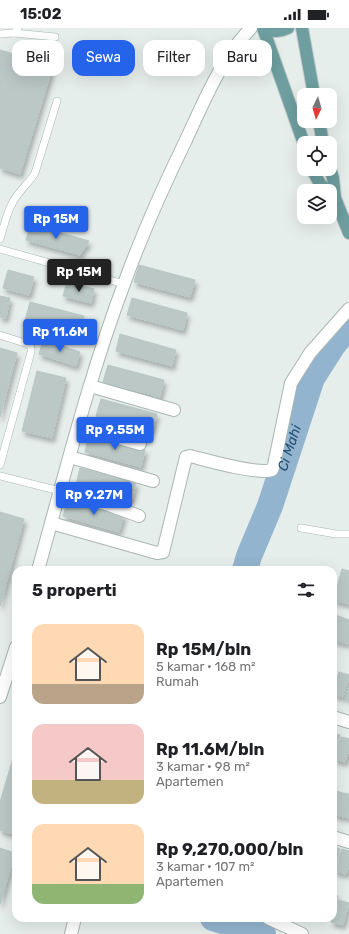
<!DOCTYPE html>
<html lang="id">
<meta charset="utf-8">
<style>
:root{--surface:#fff;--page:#f6f6f6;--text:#202124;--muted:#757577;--accent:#2563eb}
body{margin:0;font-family:Rubik,sans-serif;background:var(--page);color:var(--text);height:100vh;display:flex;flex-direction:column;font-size:15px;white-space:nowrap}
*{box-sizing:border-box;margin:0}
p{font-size:13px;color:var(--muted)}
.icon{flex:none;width:22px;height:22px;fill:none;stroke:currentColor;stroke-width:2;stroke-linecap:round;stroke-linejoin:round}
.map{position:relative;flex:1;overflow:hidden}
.sheet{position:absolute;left:12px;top:538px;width:325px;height:356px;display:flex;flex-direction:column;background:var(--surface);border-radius:12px;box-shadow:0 4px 16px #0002}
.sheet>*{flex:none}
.hud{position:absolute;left:12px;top:12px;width:325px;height:36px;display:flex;gap:8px}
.needle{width:26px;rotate:185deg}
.fabs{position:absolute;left:297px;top:60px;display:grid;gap:8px}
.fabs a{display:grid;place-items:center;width:40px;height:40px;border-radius:8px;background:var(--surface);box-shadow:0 4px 16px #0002;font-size:20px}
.price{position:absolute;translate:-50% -34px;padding:0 9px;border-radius:4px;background:var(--accent);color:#fff;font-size:13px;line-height:26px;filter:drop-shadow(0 1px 2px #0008)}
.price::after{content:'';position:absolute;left:50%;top:24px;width:12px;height:9px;margin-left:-6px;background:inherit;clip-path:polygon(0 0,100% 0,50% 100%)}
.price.current{background:#222;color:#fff}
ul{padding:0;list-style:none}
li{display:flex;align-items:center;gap:12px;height:100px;padding:0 20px}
li span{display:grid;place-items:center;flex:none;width:112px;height:80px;border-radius:12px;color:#555}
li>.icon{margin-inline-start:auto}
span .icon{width:48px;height:48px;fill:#fffc;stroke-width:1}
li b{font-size:17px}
h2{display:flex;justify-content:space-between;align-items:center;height:48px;padding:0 20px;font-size:17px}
.tag{padding:0 14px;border-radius:12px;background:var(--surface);box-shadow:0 4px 16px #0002;font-size:14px;line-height:36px}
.tag.current{background:var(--accent);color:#fff}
.status{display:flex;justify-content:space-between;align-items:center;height:28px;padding:0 20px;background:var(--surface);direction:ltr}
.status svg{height:11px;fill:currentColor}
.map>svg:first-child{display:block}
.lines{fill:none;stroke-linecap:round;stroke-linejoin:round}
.river{stroke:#93b4ce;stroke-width:26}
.building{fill:#bbc8c6;stroke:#b8c7c5;filter:url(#shadow)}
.lane-casing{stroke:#a9b6b4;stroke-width:8}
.street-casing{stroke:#a9b6b4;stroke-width:14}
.primary-casing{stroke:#c2c9c9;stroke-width:14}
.lane{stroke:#fff;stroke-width:7}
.street{stroke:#fff;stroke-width:12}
.primary{stroke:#6e9e9f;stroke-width:12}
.labels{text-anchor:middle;stroke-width:3;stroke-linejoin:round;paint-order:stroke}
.water-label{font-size:14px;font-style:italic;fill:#245176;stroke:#f6faf9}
</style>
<div class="status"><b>15:02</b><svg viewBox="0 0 49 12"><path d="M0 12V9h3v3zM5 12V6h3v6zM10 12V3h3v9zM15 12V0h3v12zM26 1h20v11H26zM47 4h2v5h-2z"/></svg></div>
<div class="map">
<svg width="349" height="906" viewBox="0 0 349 906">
<defs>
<filter id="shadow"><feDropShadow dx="2.5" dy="4.5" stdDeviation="2" flood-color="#0004"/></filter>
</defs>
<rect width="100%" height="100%" fill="#e6eeec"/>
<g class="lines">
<g class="river">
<path id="s1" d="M245 542 249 528 270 478 312 350 333 317 345 303"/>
<path d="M213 890 263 906"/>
</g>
</g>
<g class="building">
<path d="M18 15 37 20 34 32 53 38 20 146 0 140V22L14 26Z"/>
<path d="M31 196 89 213 80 227 26 212Z"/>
<path d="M139 237 195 252 190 269 134 254Z"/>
<path d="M8 242 34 249 29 267 3 260Z"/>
<path d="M67 254 94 261 91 275 63 268Z"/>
<path d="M0 268 10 270 6 290 0 289Z"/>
<path d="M132 270 187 285 183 302 127 287Z"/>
<path d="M30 274 84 288 79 307 25 293Z"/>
<path d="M120 306 176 322 172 338 116 323Z"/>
<path d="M43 312 80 324 76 338 39 326Z"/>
<path d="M0 320 17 325 0 389Z"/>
<path d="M108 337 164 352 160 369 103 354Z"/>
<path d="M37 343 66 350 52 410 22 403Z"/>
<path d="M101 371 157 386 152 403 96 388Z"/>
<path d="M89 407 145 422 141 439 85 424Z"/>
<path d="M80 440 136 455 132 472 76 457Z"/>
<path d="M68 472 124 487 119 504 63 488Z"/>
<path d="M0 484 24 491 0 578Z"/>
<path d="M342 541 349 543V576L333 572Z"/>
<path d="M333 586 349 592 348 616 333 612Z"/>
<path d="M333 642 337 643 333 655Z"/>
<path d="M339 644 349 647V651L343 669 333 666V661Z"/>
<path d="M349 658V671L345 670Z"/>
<path d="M333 705 340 707 333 729Z"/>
<path d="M341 709 349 711V722L345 734 334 731Z"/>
<path d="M16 720V807L0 802V774Z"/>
<path d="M333 762 343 765 336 787 333 786Z"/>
<path d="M343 765 349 766 348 790 336 787Z"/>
<path d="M333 818 340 821 333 843Z"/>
<path d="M0 820 15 825 0 876Z"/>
<path d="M342 821 349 823V838L346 846 335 843Z"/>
<path d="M333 866 338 868 333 885Z"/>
<path d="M338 872 349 875 343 897 331 894Z"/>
</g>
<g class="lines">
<defs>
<g id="lane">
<path d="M14 5 55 9"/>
<path d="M0 6 14 5 18 0"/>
<path d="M0 211C4 198 7 183 14 172 20 162 29 155 35 145L57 73"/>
<path d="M0 221 124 256"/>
<path d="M0 307 28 316 31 319V324L0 437"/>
<path d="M0 448 60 463"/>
<path d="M301 500 336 506H349"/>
</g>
<g id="street">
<path d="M90 358 174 382"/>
<path d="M79 399 140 416"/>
<path d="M70 429 153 453"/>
<path d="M60 464 109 477 139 488"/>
<path d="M51 495 157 525 163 524 186 429 190 428C206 432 258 447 272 442L274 437 291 355 310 325 349 281"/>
<path d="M38 542C65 446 89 349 124 256 142 206 163 159 186 112 204 73 221 31 251 0"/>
<path d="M0 669 16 619"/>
<path d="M333 689 349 694"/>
<path d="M333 809 349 814"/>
<path d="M268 890 302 906"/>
<path d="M71 906 75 890"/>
</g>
<g id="primary">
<path d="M263 0 304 116"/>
<path d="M266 0C272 5 282 3 288 0"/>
<path d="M302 0 314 67"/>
<path d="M319 93 323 115"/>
<path d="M330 140 333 150 335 170 349 205"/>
<path d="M312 141 320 156 327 163"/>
</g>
</defs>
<use href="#lane" class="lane-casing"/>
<use href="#street" class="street-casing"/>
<use href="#primary" class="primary-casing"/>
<use href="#lane" class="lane"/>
<use href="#street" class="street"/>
<use href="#primary" class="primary"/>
</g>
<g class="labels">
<g class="water-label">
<text dy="5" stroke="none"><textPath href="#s1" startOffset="130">Ci Mahi</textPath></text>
</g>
</g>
</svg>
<div class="fabs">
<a><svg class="needle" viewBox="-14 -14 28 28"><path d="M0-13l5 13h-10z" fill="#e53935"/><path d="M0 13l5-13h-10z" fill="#757577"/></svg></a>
<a><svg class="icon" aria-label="locate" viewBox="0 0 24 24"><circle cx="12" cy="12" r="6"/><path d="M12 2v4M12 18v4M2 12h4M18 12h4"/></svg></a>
<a><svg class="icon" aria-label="layers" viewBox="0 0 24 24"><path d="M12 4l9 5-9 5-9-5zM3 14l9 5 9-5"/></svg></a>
</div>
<b class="price" style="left:56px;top:212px">Rp 15M</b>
<b class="price current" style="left:79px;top:265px">Rp 15M</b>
<b class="price" style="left:60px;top:325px">Rp 11.6M</b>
<b class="price" style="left:115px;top:423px">Rp 9.55M</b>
<b class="price" style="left:94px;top:488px">Rp 9.27M</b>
<div class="hud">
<a class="tag">Beli</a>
<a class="tag current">Sewa</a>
<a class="tag">Filter</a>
<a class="tag">Baru</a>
</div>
<section class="sheet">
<h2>5 properti<svg class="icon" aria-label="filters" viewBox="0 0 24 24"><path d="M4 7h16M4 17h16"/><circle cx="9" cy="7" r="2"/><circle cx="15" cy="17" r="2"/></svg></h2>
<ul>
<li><span style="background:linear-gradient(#ffd9b3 75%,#b9a48a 0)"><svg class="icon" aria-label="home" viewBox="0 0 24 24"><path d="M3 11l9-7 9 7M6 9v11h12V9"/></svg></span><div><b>Rp 15M/bln</b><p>5 kamar · 168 m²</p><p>Rumah</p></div></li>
<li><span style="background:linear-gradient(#f6c9c9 70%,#c2b280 0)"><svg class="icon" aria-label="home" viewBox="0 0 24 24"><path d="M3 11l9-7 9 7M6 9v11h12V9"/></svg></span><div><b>Rp 11.6M/bln</b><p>3 kamar · 98 m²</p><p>Apartemen</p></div></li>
<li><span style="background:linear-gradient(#ffd9b3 75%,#8fb573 0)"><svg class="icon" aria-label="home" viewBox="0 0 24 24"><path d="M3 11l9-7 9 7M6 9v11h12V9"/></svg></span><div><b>Rp 9,270,000/bln</b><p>3 kamar · 107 m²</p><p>Apartemen</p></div></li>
</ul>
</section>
</div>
